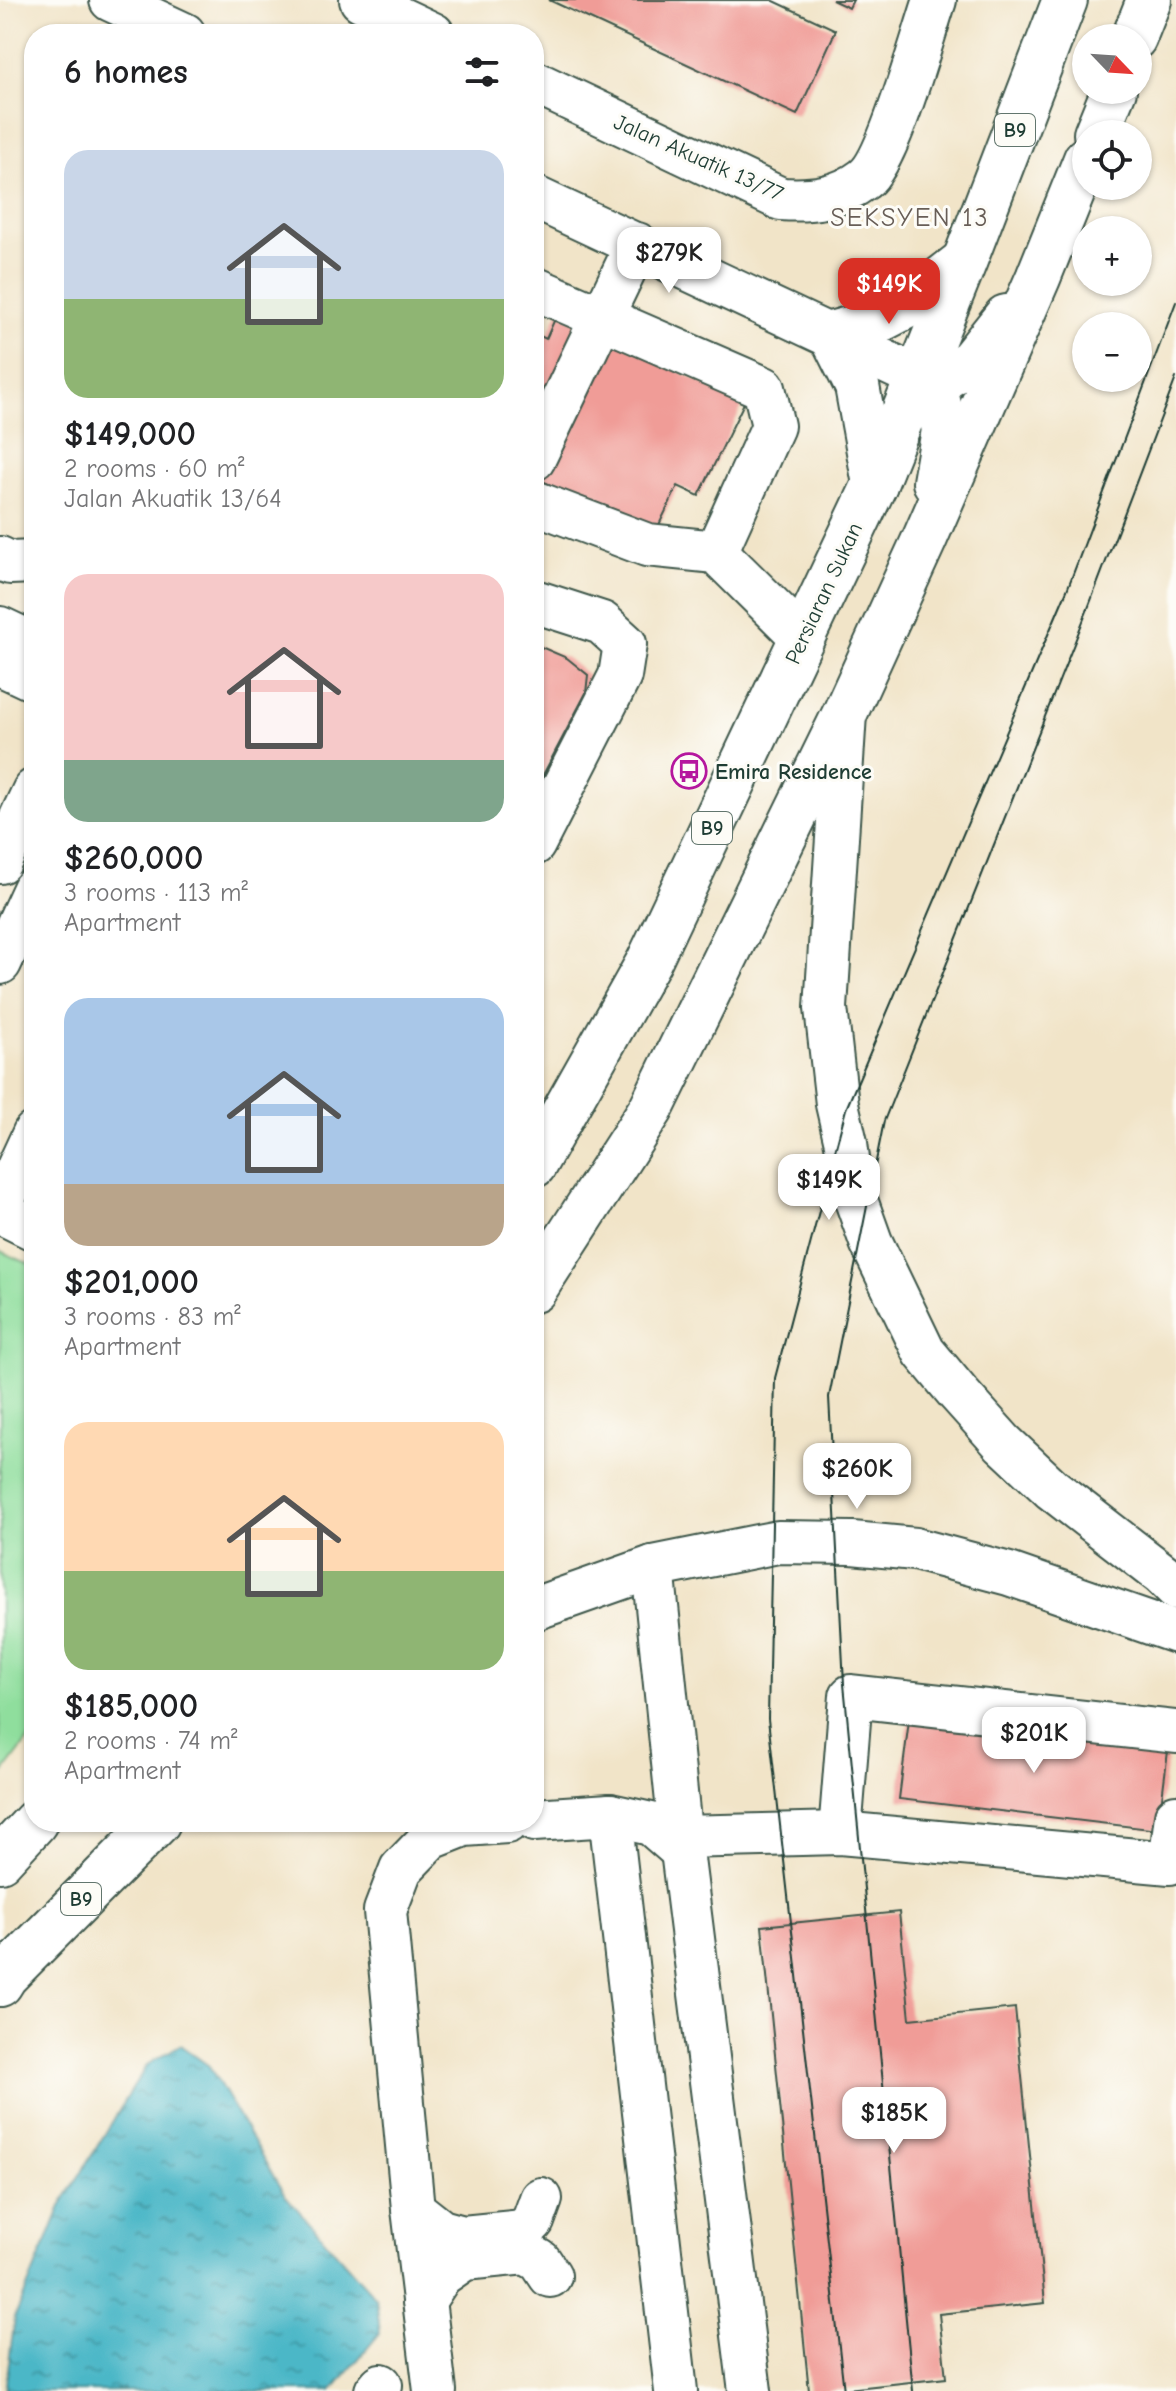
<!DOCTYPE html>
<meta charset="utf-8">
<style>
:root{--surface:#fff;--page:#f2f2f2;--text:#202124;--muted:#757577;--accent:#d93025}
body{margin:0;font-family:"Comic Neue",sans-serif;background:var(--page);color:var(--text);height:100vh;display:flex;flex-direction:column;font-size:30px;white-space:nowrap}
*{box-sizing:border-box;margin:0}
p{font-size:26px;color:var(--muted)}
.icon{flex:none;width:44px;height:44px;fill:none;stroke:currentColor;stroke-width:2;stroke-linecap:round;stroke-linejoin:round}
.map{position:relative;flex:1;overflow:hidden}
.panel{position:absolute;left:24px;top:24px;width:520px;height:1808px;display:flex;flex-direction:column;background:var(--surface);border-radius:32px;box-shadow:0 2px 6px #0004}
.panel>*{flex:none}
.needle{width:52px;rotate:115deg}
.tools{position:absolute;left:1072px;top:24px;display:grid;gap:16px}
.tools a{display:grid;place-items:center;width:80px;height:80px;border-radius:50%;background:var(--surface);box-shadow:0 2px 6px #0004;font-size:40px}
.price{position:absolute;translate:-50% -68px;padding:0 18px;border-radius:16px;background:#fff;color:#222;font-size:26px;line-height:52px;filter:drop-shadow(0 2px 4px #0008)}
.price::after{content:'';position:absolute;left:50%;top:48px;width:24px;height:18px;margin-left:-12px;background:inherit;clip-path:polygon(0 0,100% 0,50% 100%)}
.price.on{background:var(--accent);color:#fff}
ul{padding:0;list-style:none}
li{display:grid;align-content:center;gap:16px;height:424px;padding:0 40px}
li span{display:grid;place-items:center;height:248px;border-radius:24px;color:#555}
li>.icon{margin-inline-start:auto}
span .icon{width:144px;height:144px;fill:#fffc;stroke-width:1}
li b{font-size:34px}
h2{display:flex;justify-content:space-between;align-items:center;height:96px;padding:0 40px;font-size:34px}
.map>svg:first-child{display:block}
.grass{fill:#8fde9d;stroke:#578e68;stroke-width:2}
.water{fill:url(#water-ripples);stroke:#357a7e;stroke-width:2}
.building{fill:#f09c97}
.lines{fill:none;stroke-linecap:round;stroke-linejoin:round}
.minor-casing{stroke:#3e564a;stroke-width:46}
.major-casing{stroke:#3e564a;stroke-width:48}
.minor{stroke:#fff;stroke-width:42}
.major{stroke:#fff;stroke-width:44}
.tram{stroke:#1f3d34;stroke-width:2}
.labels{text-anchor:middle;stroke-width:6;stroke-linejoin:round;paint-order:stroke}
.shield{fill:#fdfcf7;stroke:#62766e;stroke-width:2}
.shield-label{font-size:20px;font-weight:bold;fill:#1f3d34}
.street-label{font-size:22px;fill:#1f3d34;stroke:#fdfcf7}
.poi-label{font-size:22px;font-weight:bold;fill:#1f3d34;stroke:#fdfcf7;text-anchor:start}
.quarter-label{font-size:26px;letter-spacing:2px;fill:#685e57;stroke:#fdfcf7}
</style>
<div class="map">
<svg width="1176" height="2391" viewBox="0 0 1176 2391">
<defs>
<pattern id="water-ripples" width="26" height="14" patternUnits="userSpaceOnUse" patternTransform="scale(2)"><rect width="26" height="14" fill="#4bb7c7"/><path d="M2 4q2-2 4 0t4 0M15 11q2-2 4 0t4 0" fill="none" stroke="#3e96a2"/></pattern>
</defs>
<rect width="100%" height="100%" fill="#fdfcf7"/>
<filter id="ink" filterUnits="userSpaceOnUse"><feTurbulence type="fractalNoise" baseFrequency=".0125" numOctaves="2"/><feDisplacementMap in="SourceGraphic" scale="16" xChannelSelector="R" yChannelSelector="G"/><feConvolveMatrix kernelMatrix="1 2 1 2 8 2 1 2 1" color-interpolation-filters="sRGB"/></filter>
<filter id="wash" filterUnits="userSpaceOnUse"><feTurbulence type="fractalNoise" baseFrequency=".006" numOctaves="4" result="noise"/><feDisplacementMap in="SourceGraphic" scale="32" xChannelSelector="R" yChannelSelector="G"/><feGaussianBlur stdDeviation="1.8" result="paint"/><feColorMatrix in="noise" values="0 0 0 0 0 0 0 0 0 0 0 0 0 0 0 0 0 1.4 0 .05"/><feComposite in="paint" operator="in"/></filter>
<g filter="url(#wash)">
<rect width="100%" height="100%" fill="#f1e4c8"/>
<path class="grass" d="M0 1251 34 1266V1732L0 1777Z"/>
<path class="water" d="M180 2045 209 2066 284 2194 376 2298 380 2333 332 2391H5L15 2317 62 2204 147 2065Z"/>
<g id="blocks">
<g class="building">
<path d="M549 0H772L836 30 797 115Z"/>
<path d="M832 0H853L849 8Z"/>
<path d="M558 312 744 403 699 496 678 486 654 535 534 477V333L546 339Z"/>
<path d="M534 644 567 658 588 675 586 693 534 792Z"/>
<path d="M909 1720 1168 1751 1158 1830 899 1799Z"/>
<path d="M899 1912 910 2019 1015 2008 1045 2303 939 2314 946 2378 829 2391H809L762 1926Z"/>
</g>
</g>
</g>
<g filter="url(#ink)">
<use href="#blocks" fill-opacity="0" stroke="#3e564a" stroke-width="2"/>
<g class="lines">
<defs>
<g id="minor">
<path d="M111 0 184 34"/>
<path d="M361 0 433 34"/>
<path d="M534 82 781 199C812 201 839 198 864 179 889 161 923 35 935 0"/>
<path d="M534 197 918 377"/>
<path d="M534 288 764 388 773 426 716 552"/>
<path d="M534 459 637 244"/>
<path d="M534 502 647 545 716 552 802 637"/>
<path d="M0 558 10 563 34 562"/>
<path d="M534 601 602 623 625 644 620 676 534 844"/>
<path d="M0 628 34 644"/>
<path d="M0 664 34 680"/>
<path d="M845 714 826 1008 837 1104 846 1143 852 1189 871 1242 924 1352 959 1394 1003 1443 1052 1489 1162 1574 1176 1588"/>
<path d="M0 862 34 790"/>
<path d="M0 963 34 889"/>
<path d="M0 1207 34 1133"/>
<path d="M0 1212 34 1229"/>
<path d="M653 1567 682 1851 750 2391"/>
<path d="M534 1609 653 1567 778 1542 852 1543 915 1549 1009 1574 1176 1632"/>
<path d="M610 1815 676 2391"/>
<path d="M534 1820 610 1815 651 1824 682 1851"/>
<path d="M840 1833 851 1696 1176 1732"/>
<path d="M680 1837 840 1833 1170 1863 1176 1816"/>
<path d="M413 2209 441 2231 463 2237 523 2231 533 2221 541 2199"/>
<path d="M424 2301 441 2275 464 2259 526 2253 540 2261 550 2276"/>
<path d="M376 2391 381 2385"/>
<path d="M435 2391 413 2209 385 1911 401 1869 431 1838 464 1825 507 1822"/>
</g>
<g id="major">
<path d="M1134 38 1149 0"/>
<path d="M1096 134 1114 90"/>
<path d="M918 377 938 401 944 430 935 482"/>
<path d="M918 377 944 378 971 361 1006 317"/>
<path d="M875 484 857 386 831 334 878 321 905 307 963 262"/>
<path d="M534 1165 649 961 875 484 965 260 1065 0"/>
<path d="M534 1290 651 1109 845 713 925 538 1038 278 1086 159"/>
<path d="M0 1860 35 1822"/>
<path d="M0 1984 5 1976 158 1822"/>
</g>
</defs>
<use href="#minor" class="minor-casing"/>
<use href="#major" class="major-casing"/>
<use href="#minor" class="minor"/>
<use href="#major" class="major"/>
<g class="tram">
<path d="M844 2391 768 1719 775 1378 846 1109 1067 590 1176 302"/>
<path d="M913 2391 844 1684 829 1397 884 1121 1087 611 1176 378"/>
</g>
</g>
</g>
<defs>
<symbol id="bus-ring" viewBox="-11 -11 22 22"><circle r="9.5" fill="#fdfcf7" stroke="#b5179e" stroke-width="1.5"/><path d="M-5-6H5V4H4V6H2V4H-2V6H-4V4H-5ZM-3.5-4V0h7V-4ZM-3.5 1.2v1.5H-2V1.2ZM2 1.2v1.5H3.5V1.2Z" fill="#b5179e"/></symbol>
</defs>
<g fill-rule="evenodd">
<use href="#bus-ring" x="669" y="751" width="40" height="40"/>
</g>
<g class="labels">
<g class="shield">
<rect x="995" y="114" width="40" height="32" rx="6"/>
<rect x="692" y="812" width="40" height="32" rx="6"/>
<rect x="61" y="1883" width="40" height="32" rx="6"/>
</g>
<g class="shield-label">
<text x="1015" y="137">B9</text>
<text x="712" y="835">B9</text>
<text x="81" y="1906">B9</text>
</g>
<g class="street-label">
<text transform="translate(699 157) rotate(24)" y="8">Jalan Akuatik 13/77</text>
<text transform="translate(823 593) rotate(-65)" y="8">Persiaran Sukan</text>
</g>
<g class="poi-label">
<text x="715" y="779">Emira Residence</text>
</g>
<g class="quarter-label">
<text x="910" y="226">SEKSYEN 13</text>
</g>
</g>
</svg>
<div class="tools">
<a><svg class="needle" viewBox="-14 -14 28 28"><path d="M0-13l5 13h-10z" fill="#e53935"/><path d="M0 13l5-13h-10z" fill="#757577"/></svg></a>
<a><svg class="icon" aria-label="locate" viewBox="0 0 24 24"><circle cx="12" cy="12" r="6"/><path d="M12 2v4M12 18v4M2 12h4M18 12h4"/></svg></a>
<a>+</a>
<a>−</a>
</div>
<b class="price" style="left:669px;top:295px">$279K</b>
<b class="price on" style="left:889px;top:326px">$149K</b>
<b class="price" style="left:829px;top:1222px">$149K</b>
<b class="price" style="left:857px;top:1511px">$260K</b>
<b class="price" style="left:1034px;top:1775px">$201K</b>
<b class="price" style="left:894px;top:2155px">$185K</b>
<section class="panel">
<h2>6 homes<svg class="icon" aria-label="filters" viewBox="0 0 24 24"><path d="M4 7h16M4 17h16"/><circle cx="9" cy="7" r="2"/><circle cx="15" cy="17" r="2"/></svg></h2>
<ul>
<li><span style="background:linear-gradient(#c9d6e8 60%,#8fb573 0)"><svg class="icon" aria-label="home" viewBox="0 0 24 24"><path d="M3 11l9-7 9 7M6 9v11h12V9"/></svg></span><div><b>$149,000</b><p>2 rooms · 60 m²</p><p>Jalan Akuatik 13/64</p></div></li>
<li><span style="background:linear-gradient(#f6c9c9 75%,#7fa58c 0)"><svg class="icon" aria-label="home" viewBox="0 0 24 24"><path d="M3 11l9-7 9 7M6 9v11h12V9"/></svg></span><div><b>$260,000</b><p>3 rooms · 113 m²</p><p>Apartment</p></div></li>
<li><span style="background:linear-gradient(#a9c7e8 75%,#b9a48a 0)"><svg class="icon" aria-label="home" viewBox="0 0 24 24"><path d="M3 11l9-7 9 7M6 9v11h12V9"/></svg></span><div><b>$201,000</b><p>3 rooms · 83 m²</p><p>Apartment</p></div></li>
<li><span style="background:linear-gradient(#ffd9b3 60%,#8fb573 0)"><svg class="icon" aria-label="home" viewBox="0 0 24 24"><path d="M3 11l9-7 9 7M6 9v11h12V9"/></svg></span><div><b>$185,000</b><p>2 rooms · 74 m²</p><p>Apartment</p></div></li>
</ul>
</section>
</div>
